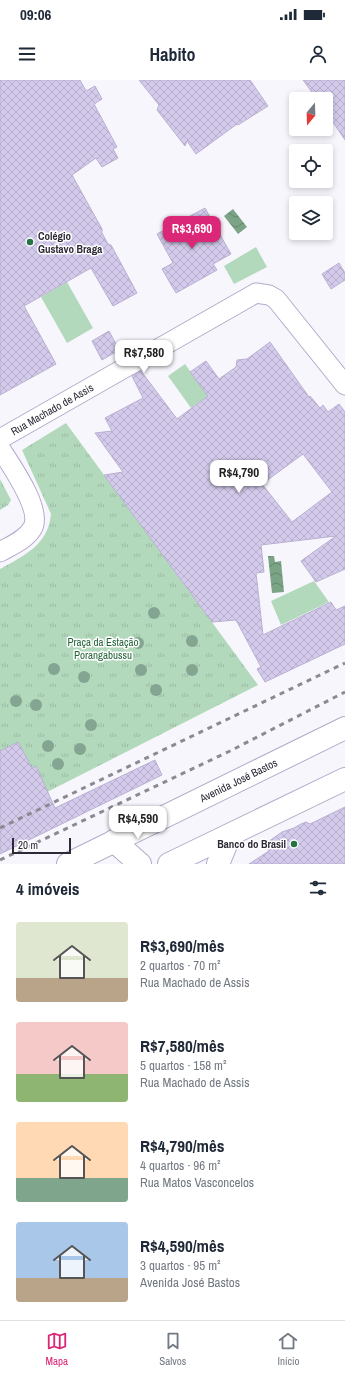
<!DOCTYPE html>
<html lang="pt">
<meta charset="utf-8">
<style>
:root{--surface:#fff;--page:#f2f2f3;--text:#1f2937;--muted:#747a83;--line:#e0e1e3;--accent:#db2777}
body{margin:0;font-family:"Archivo Narrow",sans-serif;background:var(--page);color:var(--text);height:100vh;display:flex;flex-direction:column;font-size:15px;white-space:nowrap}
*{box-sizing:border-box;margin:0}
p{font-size:13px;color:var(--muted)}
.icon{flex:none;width:22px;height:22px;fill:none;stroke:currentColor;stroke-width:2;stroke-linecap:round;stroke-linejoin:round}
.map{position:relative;height:784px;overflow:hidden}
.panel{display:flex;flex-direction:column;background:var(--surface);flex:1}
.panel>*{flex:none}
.needle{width:26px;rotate:199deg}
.controls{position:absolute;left:289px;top:12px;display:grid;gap:8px}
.controls a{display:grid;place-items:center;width:44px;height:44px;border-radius:4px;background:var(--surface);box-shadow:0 2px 6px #0003;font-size:20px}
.scale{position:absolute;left:12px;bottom:10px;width:59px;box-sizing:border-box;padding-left:4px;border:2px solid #2d2936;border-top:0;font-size:11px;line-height:14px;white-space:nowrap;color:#2d2936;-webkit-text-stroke:3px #fff;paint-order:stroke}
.price{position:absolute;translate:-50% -34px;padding:0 9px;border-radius:8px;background:#fff;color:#222;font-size:13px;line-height:26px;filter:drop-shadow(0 1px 2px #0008)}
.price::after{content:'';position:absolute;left:50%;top:24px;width:12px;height:9px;margin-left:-6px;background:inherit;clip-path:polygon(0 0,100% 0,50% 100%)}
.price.current{background:var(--accent);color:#fff}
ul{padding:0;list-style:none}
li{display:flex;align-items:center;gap:12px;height:100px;padding:0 16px}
li span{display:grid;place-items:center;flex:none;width:112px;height:80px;border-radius:4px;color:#555}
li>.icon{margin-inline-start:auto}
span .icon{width:48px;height:48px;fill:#fffc;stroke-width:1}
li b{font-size:17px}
h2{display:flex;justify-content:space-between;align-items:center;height:48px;padding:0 16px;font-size:17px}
.status{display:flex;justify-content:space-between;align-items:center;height:28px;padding:0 20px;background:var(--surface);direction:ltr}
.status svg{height:11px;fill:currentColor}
header{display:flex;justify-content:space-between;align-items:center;height:52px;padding:0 16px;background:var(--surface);font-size:18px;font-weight:700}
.tabs{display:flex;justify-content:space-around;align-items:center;height:56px;border-top:1px solid var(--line);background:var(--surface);font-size:11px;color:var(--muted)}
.tabs a{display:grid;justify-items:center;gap:2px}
.tabs .current{color:var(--accent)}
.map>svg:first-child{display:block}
.grass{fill:url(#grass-tufts)}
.garden{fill:#b3d9bc}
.water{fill:url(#water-waves)}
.building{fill:url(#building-cross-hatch);stroke:#b9b0d1;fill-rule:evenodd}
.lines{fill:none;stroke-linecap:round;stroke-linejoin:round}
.street-casing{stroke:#b3aaca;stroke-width:21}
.secondary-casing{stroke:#b3aaca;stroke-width:24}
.primary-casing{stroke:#b3aaca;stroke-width:24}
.street{stroke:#fff;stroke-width:19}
.secondary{stroke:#fff;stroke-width:22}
.primary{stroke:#fff;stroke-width:22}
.rail{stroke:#8c8993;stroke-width:3;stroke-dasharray:5 5;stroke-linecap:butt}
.tree{fill:#83a592}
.poi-dot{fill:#267443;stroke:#fff;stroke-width:1.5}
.labels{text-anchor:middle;stroke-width:3;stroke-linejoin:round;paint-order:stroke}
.poi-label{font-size:11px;font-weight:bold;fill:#2d2936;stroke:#fff;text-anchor:start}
.street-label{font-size:11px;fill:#2d2936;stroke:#fff}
.park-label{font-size:11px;fill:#23633a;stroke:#fff}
</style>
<div class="status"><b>09:06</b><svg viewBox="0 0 49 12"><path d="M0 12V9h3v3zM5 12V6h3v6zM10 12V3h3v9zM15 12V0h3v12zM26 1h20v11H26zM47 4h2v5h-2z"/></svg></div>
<header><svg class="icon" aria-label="menu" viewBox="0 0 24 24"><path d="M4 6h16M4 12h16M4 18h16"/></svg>Habito<svg class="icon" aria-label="person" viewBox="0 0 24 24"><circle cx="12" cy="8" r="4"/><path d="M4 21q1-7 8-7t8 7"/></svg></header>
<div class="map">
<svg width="345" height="784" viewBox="0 0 345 784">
<defs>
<pattern id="grass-tufts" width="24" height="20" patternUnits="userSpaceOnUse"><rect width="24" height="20" fill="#b3d9bc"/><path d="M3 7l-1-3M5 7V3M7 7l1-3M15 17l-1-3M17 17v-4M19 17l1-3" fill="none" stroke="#9abaa2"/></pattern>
<pattern id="water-waves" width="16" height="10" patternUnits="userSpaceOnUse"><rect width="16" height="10" fill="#7ba486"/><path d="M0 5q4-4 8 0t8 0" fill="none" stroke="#65866e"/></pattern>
<pattern id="building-cross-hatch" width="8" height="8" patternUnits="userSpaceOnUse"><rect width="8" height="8" fill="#d4cbec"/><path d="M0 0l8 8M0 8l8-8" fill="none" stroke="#b6aecb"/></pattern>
</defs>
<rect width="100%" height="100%" fill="#f8f6fd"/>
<g class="grass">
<path d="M66 343 258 605 0 736V489C25 475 48 465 51 434L22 370Z"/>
<path d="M0 399 11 420 8 425 0 430Z"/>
</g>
<g class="garden">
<path d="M256 167 267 187 234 204 224 186Z"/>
<path d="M67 202 93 248 67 263 41 217Z"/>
<path d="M185 284 208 316 191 328 168 296Z"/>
<path d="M314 501 329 522 281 545 271 521Z"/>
</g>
<g class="water">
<path d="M233 129 247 147 238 154 224 136Z"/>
<path d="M268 476H274L275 482 281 481 284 512 272 513Z"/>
</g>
<g class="building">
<path d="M0 0H80L86 11 95 6 102 19 94 24 117 67 113 69 118 78 102 87 96 78 72 95 102 149V153L108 164 111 165 137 213 113 226 91 188 24 226 56 284 0 315Z"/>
<path d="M139 0H250L268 26 238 45 237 44 196 74 187 61 185 66 157 30 159 25Z"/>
<path d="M303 0H345V60L326 32V19H317Z"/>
<path d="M205 128 231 174 213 184 217 190 176 213 162 189 173 183 157 154Z"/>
<path d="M339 183 345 193V200L331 209 322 194Z"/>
<path d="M109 251 119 270 102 280 92 261Z"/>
<path d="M270 262 309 317 310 316 320 328 323 325 328 332 339 324 345 332V489L316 502 301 481 336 456 261 465 264 492 256 493 263 555 331 522 336 530 345 526V564L265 602 257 589 261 587 236 540 212 542 104 395 123 392 95 353 112 351 105 338 143 318 132 296 141 291 177 339 208 316 190 292 206 281 219 299 236 287 237 280 247 279ZM303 374 332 412 292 442 262 404Z"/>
<path d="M18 662 32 688 36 686 55 728 155 680 162 695 0 774V671Z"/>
<path d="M345 727V784H249L269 771 265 764 282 752 294 748 301 744 306 742 310 744Z"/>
</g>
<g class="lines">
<defs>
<g id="street">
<path id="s1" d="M0 359 256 213 269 215 276 219 345 305"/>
<path d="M0 368C10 384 44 431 32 449 25 460 12 465 0 472"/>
</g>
<g id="secondary">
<path d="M114 761 140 784"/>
<path d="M218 784 230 755"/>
</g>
<g id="primary">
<path id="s2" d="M68 784 345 648"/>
<path d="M169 784 345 699"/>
</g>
</defs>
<use href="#street" class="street-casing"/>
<use href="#secondary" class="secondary-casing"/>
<use href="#primary" class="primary-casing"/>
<use href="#street" class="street"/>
<use href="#secondary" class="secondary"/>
<use href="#primary" class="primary"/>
<g class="rail">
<path d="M0 748 345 583"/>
<path d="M0 780 230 671 345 612"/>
</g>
</g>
<g class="tree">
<circle cx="154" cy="533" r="6"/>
<circle cx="192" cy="561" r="6"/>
<circle cx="138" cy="563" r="6"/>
<circle cx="54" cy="589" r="6"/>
<circle cx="141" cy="590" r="6"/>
<circle cx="192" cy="590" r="6"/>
<circle cx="84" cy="597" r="6"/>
<circle cx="156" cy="610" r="6"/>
<circle cx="16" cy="621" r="6"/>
<circle cx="36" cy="625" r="6"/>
<circle cx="91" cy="645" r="6"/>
<circle cx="48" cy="666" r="6"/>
<circle cx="80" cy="669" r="6"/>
<circle cx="58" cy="684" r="6"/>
</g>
<g class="poi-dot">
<circle cx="30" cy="162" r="4"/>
<circle cx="294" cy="764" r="4"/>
</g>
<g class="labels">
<g class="poi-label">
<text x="38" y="160">Colégio<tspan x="38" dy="13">Gustavo Braga</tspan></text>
<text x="286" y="768" text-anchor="end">Banco do Brasil</text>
</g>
<g class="street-label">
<text dy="4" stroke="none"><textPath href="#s1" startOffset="60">Rua Machado de Assis</textPath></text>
<text dy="4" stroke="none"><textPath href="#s2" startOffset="190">Avenida José Bastos</textPath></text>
</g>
<g class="park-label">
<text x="103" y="566">Praça da Estação<tspan x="103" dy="13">Porangabussu</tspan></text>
</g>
</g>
</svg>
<div class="controls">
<a><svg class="needle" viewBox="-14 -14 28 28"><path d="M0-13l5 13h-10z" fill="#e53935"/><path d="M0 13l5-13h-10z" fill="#747a83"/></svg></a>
<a><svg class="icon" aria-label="locate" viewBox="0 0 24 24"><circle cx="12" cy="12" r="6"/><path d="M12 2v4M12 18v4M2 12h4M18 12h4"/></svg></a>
<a><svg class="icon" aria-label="layers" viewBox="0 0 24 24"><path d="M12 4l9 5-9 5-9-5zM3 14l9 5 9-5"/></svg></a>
</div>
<div class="scale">20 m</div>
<b class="price current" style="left:192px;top:170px">R$3,690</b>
<b class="price" style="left:144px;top:294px">R$7,580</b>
<b class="price" style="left:239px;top:414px">R$4,790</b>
<b class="price" style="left:138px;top:760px">R$4,590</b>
</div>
<section class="panel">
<h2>4 imóveis<svg class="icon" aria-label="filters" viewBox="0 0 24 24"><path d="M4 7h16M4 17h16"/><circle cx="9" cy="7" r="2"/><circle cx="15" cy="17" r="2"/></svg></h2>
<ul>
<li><span style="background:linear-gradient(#dfe7d0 70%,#b9a48a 0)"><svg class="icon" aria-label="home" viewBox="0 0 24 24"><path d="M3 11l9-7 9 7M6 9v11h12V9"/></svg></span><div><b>R$3,690/mês</b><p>2 quartos · 70 m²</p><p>Rua Machado de Assis</p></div></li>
<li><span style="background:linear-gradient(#f6c9c9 65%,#8fb573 0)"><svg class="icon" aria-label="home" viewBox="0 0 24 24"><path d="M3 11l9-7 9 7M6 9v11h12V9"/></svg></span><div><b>R$7,580/mês</b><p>5 quartos · 158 m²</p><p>Rua Machado de Assis</p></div></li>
<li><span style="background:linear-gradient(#ffd9b3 70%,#7fa58c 0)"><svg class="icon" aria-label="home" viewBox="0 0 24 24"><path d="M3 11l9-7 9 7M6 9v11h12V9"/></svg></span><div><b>R$4,790/mês</b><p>4 quartos · 96 m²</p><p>Rua Matos Vasconcelos</p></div></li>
<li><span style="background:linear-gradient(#a9c7e8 70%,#b9a48a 0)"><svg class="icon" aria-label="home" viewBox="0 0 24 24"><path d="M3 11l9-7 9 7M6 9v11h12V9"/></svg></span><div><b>R$4,590/mês</b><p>3 quartos · 95 m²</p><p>Avenida José Bastos</p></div></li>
</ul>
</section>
<nav class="tabs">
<a class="current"><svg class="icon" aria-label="map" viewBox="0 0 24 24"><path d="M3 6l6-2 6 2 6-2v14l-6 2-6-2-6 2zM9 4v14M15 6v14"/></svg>Mapa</a>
<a><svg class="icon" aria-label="saved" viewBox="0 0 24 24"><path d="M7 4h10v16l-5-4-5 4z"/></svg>Salvos</a>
<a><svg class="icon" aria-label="home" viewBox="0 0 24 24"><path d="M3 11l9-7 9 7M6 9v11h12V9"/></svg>Início</a>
</nav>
